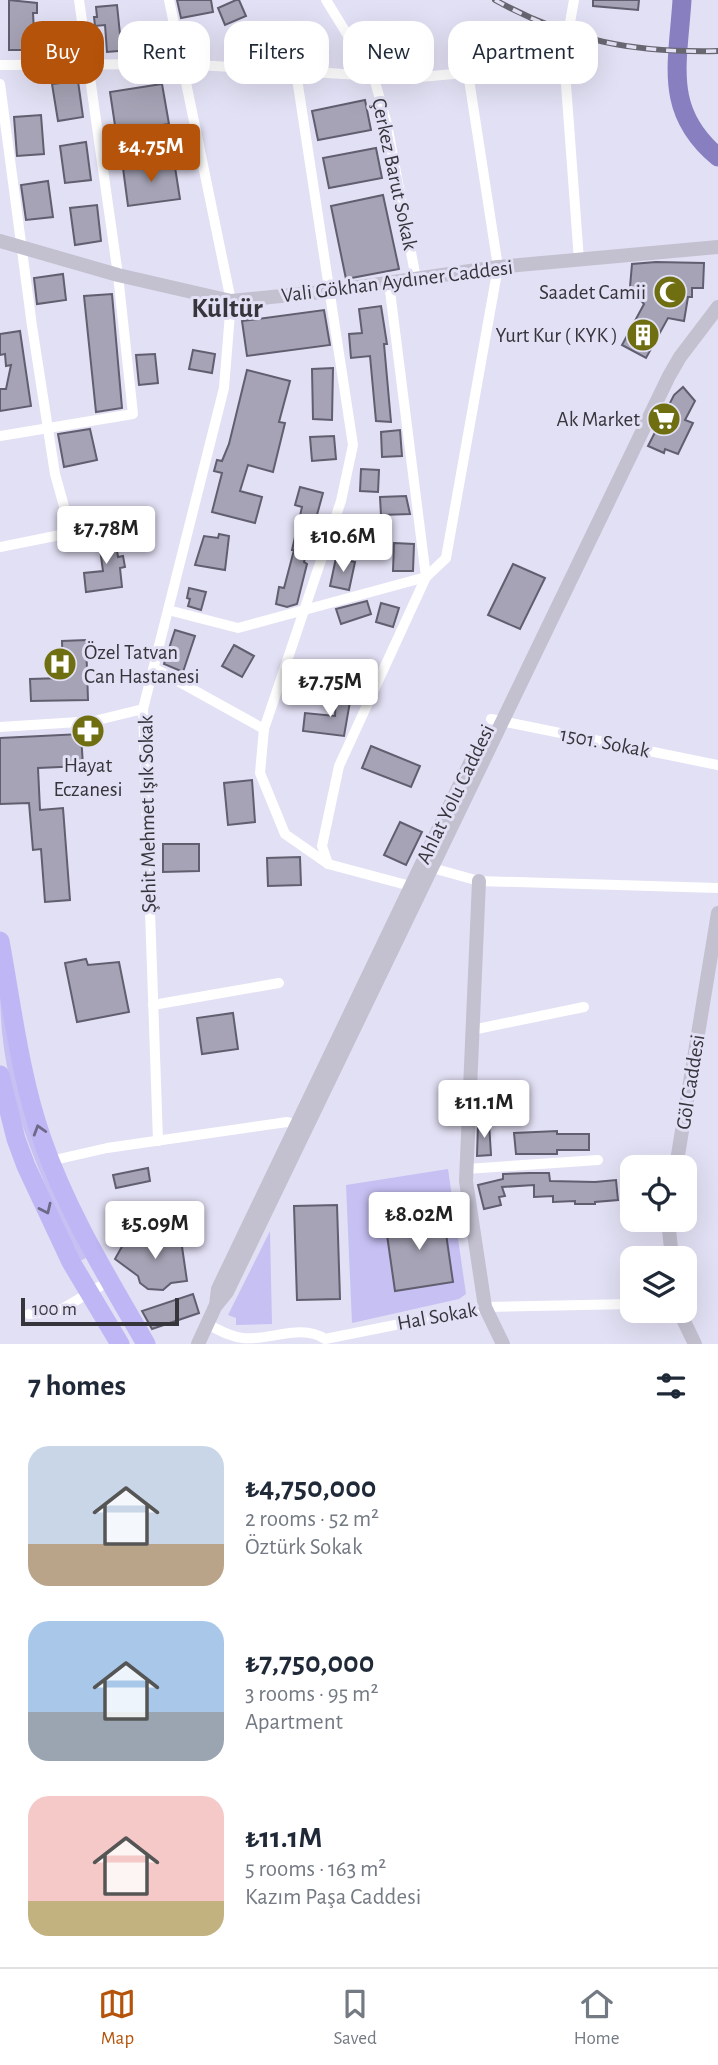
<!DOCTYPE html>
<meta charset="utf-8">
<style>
:root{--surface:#fff;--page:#f6f6f7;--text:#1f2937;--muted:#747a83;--line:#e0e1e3;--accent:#b45309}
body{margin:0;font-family:"Alegreya Sans",sans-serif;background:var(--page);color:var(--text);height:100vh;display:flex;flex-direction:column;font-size:26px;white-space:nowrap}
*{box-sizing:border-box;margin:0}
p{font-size:23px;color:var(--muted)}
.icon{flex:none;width:38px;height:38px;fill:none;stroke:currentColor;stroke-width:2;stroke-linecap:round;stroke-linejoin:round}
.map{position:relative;height:1344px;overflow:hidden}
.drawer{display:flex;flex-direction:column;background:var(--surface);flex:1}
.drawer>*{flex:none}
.banner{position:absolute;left:21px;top:21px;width:677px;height:63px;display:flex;gap:14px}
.buttons{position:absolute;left:620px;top:1155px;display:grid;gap:14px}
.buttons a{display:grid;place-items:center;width:77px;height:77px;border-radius:14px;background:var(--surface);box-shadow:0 7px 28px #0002;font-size:35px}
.scale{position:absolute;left:21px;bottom:18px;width:158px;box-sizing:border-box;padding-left:7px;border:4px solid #36353c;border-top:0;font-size:19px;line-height:24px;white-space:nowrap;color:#36353c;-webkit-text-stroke:5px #e2e0f4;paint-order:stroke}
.price{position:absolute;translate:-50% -60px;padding:0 16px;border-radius:7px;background:#fff;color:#222;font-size:23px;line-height:46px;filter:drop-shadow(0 2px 4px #0008)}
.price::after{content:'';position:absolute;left:50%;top:42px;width:21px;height:16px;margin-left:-10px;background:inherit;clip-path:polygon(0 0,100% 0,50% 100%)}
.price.on{background:var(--accent);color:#fff}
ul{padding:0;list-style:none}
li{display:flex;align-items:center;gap:21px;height:175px;padding:0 28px}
li span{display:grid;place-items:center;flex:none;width:196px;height:140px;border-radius:21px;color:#555}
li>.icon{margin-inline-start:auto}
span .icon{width:84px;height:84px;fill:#fffc;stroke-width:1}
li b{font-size:30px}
h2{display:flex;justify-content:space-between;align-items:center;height:84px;padding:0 28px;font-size:30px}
.pill{padding:0 24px;border-radius:21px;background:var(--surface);box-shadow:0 7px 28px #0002;font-size:24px;line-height:63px}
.pill.on{background:var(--accent);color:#fff}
.tabs{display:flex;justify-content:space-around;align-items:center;height:98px;border-top:2px solid var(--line);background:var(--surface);font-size:19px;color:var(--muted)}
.tabs a{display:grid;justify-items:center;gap:4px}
.tabs .on{color:var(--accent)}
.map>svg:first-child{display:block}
.green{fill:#c6c0f3}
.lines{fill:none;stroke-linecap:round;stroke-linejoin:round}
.river{stroke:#887fc1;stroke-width:19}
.building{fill:#a5a3b5;stroke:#605e6f;stroke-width:2}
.street{stroke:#fff;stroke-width:10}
.secondary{stroke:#c3c0d0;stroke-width:14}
.highway{stroke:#bfb7f5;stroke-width:19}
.rail-casing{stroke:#686771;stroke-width:6}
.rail{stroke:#e2e0f4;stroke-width:3.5;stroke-dasharray:10;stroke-linecap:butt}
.oneway{stroke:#6d6986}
.labels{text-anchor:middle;stroke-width:6;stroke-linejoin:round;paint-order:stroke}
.street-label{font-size:21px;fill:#36353c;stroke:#e2e0f4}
.poi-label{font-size:21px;fill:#36353c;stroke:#e2e0f4;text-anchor:end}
.district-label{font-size:28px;font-weight:bold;fill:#36353c;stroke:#e2e0f4}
</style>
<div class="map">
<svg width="718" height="1344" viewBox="0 0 718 1344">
<rect width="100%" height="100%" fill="#e2e0f4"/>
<g class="green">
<path d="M0 991 60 1207 86 1258 80 1261C38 1169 0 1095 0 991Z"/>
<path d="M448 1169 466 1294 459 1299 352 1323 346 1185Z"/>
<path d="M270 1231 272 1324 236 1325V1318L228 1315Z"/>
</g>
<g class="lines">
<path class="river" d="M682 0C678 64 663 111 718 157"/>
</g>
<g class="building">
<path d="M9 0 37 3V13H33L35 50H9Z"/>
<path d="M177 0H211L213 12 181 18Z"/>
<path d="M236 0H239L246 16 225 25 218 8Z"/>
<path d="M593 0H639L638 10 593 6Z"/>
<path d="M117 5 120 34 128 33 130 50 107 52 105 25 95 26 94 17H97L96 7Z"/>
<path d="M319 30 328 51 312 59 302 38Z"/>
<path d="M253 36 262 49 246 59 238 46Z"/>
<path d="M78 81 83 117 58 121 52 84Z"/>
<path d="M162 84 169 124 116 132 110 92Z"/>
<path d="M365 100 371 130 318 140 312 111Z"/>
<path d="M41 115 44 154 17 156 14 117Z"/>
<path d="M86 142 91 180 65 183 60 146Z"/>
<path d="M376 148 382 178 329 188 323 158Z"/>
<path d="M174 161 180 199 128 206 123 168Z"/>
<path d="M48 181 53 217 26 220 21 185Z"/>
<path d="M383 195 399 269 346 279 331 206Z"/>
<path d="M97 205 101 241 75 245 70 208Z"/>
<path d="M656 262 704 263 703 288H692V297H688L684 321 668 318 646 358 622 345 644 304 630 287 632 264Z"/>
<path d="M63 274 66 300 37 304 34 278Z"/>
<path d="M112 294 122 408 96 412 84 296Z"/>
<path d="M381 306 387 344H384L391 422 376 421 370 356 351 358 349 334 362 333 359 309Z"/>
<path d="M324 310 330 345 247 356 242 321Z"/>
<path d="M20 331 31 406 0 411V389H6L11 365 6 366 5 354 0 355V334Z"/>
<path d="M193 350 215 354 212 373 189 369Z"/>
<path d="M155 354 158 383 139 385 136 355Z"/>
<path d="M333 368 332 420 313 419 312 369Z"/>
<path d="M247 370 290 381 279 422 285 423 273 472 248 465 240 491 262 497 255 523 212 512 222 473 214 471 217 460 222 461 229 444Z"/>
<path d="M683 387 695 401 685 420 693 423 678 454 665 449 664 453 648 446 674 395Z"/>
<path d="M90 429 97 460 64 467 58 434Z"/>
<path d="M400 430 402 456 382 457 381 432Z"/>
<path d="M334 436 336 459 312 461 310 437Z"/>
<path d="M361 469 379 470 378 492 360 491Z"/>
<path d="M300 487 323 493 304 562 307 564 297 604 287 607 276 604 279 587 284 588 294 550H292L302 507 295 505Z"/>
<path d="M406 496 410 514 381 515 380 497Z"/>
<path d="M114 531 118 557 123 556 125 567 120 568 122 587 86 592 84 573 103 571 98 534Z"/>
<path d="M219 534 229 536 225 570 195 565 204 536 218 538Z"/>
<path d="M394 543 414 544 413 571H393Z"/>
<path d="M336 558 355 562 349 590 330 586Z"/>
<path d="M513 564 545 578 520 629 488 615Z"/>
<path d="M189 588 206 592 201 610 188 606 190 599 187 598Z"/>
<path d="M367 601 371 614 341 624 336 609Z"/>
<path d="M381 603 399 608 393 627 376 622Z"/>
<path d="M175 630 195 636 183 672 164 664Z"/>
<path d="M86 640 88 700 31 701 30 679 63 678 62 641Z"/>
<path d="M234 645 254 656 242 677 222 666Z"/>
<path d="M336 695 351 696 344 736 303 731 305 713 335 716Z"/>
<path d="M81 734 83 766 38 768 40 810 63 808 70 900 45 902 41 849 33 850 29 803 0 804V738Z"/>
<path d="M371 746 420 766 411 787 362 768Z"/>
<path d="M252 780 255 822 228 825 224 783Z"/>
<path d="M400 822 422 832 406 865 384 855Z"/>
<path d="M163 844H199V871L163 872Z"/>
<path d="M300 857 301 885 268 886 267 858Z"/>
<path d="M86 959 88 965 119 962 129 1012 77 1022 65 963Z"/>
<path d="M233 1013 238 1049 202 1054 197 1018Z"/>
<path d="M489 1123 491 1155 477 1156 478 1124Z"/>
<path d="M557 1131V1134H589V1150H557V1154H516L514 1133Z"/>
<path d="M148 1168 150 1181 116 1188 113 1175Z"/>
<path d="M529 1173H549L550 1181 595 1182 616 1180 618 1200 595 1202V1204H575V1201L553 1202V1196L534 1197V1185L502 1187 505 1196 499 1197 501 1205 484 1209 478 1185 503 1179V1174Z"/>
<path d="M337 1205 340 1299 297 1300 294 1206Z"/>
<path d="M443 1213 453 1282 395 1291 385 1221Z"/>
<path d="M180 1233 187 1281 171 1283 163 1290 148 1289 140 1283 138 1276 115 1259 124 1243Z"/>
<path d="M193 1294 199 1313 152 1329 142 1311Z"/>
</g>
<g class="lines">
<g class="street">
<path d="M326 0 374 78 387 124 416 279"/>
<path d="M574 0 568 34 565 71 579 260"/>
<path d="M0 65 181 64 409 78 565 64"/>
<path d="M296 72 353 445 341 501 264 729 260 773 285 834 328 864 418 888"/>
<path d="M0 84 32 326 55 474 67 517 65 530 60 535 0 547"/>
<path d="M0 436 133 414 118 275 79 0"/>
<path d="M168 610 238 628 426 577 389 283"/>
<path d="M154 668 264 729"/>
<path d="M491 719 718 765"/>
<path d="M0 727 94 721 143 709"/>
<path d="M328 864 322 846 339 766 426 577 446 558 498 267 468 73"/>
<path d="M425 866 479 881 718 888"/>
<path d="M153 1005 279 983"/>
<path d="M472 1030 584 1007"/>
<path d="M158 1141 143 709 224 388 231 301 169 0"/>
<path d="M50 1161 107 1148 287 1122 302 1127"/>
<path d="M466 1169 598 1160"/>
<path d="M29 1314 62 1309 109 1281"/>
<path d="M207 1324C219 1330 230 1337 243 1338 269 1341 301 1323 325 1339L485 1307 632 1304"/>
</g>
<g class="secondary">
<path d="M0 241 118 275 231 301 331 291 498 267 718 247"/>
<path d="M479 881 466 1181 485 1307 503 1344"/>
<path d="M676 1167 718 913"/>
<path d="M668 1220 672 1258"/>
<path d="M216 1305 218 1289 473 757"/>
<path d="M679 1311 695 1344"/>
<path d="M198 1344 215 1307 227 1292 669 376 680 357 718 307"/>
</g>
<g class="highway">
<path d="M0 941C12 1006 20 1076 42 1139 67 1212 108 1278 146 1344"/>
<path d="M0 1075 16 1139 26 1166 71 1262 120 1344"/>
</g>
<defs>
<path id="rail" d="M495 0C569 41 634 53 718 51"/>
</defs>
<use href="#rail" class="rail-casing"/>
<use href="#rail" class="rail"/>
</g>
<defs><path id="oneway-chevron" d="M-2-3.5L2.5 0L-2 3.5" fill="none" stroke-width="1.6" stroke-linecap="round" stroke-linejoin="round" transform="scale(1.75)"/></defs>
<g class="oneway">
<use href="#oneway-chevron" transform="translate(39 1130) rotate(-107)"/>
<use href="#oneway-chevron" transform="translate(46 1209) rotate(65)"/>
</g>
<defs>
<symbol id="mosque-disc" viewBox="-11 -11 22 22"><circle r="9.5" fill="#6f6f12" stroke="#e2e0f4"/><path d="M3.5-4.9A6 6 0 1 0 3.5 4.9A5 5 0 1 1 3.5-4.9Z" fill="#fff"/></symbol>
<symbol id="building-disc" viewBox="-11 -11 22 22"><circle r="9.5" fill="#6f6f12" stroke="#e2e0f4"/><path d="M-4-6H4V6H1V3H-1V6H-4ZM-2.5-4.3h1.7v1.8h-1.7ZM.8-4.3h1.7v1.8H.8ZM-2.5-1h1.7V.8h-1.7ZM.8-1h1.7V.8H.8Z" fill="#fff"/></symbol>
<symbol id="supermarket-disc" viewBox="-11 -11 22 22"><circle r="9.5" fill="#6f6f12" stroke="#e2e0f4"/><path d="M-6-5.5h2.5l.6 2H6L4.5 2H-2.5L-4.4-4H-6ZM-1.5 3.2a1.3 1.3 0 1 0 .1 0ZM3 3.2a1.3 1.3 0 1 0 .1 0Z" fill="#fff"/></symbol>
<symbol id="hospital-disc" viewBox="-11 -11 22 22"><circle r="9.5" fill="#6f6f12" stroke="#e2e0f4"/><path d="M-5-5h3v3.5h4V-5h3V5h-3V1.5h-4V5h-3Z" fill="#fff"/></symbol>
<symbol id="pharmacy-disc" viewBox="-11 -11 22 22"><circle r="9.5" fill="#6f6f12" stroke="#e2e0f4"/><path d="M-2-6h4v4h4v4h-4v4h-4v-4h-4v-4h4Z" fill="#fff"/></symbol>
</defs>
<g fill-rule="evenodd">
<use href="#mosque-disc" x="651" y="273" width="38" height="38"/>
<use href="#building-disc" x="624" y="316" width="38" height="38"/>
<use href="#supermarket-disc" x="645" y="400" width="38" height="38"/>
<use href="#hospital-disc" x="41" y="645" width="38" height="38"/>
<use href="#pharmacy-disc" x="69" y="712" width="38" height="38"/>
</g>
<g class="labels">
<g class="street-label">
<text transform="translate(395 174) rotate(78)" y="7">Çerkez Barut Sokak</text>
<text transform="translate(397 281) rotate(-7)" y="7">Vali Gökhan Aydıner Caddesi</text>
<text transform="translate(605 742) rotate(11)" y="7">1501. Sokak</text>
<text transform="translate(455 794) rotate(-64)" y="7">Ahlat Yolu Caddesi</text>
<text transform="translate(147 814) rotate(-91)" y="7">Şehit Mehmet Işık Sokak</text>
<text transform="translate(690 1082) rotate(-81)" y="7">Göl Caddesi</text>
<text transform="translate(437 1316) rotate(-10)" y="7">Hal Sokak</text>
</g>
<g class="poi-label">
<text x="646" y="299">Saadet Camii</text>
<text x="618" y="342">Yurt Kur ( KYK )</text>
<text x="640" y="426">Ak Market</text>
<text x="84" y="659" text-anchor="start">Özel Tatvan<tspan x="84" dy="24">Can Hastanesi</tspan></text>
<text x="88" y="772" text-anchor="middle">Hayat<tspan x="88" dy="24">Eczanesi</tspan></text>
</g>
<g class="district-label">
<text x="227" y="317">Kültür</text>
</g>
</g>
</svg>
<div class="buttons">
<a><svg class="icon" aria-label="locate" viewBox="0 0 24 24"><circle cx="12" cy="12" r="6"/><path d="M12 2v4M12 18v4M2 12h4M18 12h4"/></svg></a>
<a><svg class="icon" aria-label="layers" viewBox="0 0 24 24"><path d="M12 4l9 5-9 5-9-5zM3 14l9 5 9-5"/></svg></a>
</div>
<div class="scale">100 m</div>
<b class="price on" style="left:151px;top:184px">₺4.75M</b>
<b class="price" style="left:106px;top:566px">₺7.78M</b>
<b class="price" style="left:343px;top:574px">₺10.6M</b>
<b class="price" style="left:330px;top:719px">₺7.75M</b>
<b class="price" style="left:484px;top:1140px">₺11.1M</b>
<b class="price" style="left:419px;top:1252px">₺8.02M</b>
<b class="price" style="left:155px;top:1261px">₺5.09M</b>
<div class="banner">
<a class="pill on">Buy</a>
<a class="pill">Rent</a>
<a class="pill">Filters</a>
<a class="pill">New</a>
<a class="pill">Apartment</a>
</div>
</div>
<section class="drawer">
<h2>7 homes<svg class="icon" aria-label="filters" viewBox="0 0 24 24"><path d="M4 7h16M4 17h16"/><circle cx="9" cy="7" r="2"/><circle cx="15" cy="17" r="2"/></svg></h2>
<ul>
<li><span style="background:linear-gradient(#c9d6e8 70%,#b9a48a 0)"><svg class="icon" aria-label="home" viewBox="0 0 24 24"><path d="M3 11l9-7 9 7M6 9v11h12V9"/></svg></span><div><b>₺4,750,000</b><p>2 rooms · 52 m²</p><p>Öztürk Sokak</p></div></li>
<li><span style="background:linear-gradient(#a9c7e8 65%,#9aa5b1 0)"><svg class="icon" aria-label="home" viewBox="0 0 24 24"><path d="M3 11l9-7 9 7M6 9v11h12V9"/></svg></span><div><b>₺7,750,000</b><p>3 rooms · 95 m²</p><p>Apartment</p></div></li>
<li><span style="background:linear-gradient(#f6c9c9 75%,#c2b280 0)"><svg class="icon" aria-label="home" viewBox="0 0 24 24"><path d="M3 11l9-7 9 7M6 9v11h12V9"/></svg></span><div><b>₺11.1M</b><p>5 rooms · 163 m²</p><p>Kazım Paşa Caddesi</p></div></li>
</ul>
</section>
<nav class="tabs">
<a class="on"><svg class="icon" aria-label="map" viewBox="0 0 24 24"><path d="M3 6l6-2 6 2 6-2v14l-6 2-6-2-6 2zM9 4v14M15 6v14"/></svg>Map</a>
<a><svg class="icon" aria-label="saved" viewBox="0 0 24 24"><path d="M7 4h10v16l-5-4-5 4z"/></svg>Saved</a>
<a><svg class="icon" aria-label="home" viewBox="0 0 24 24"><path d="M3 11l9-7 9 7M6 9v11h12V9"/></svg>Home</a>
</nav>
